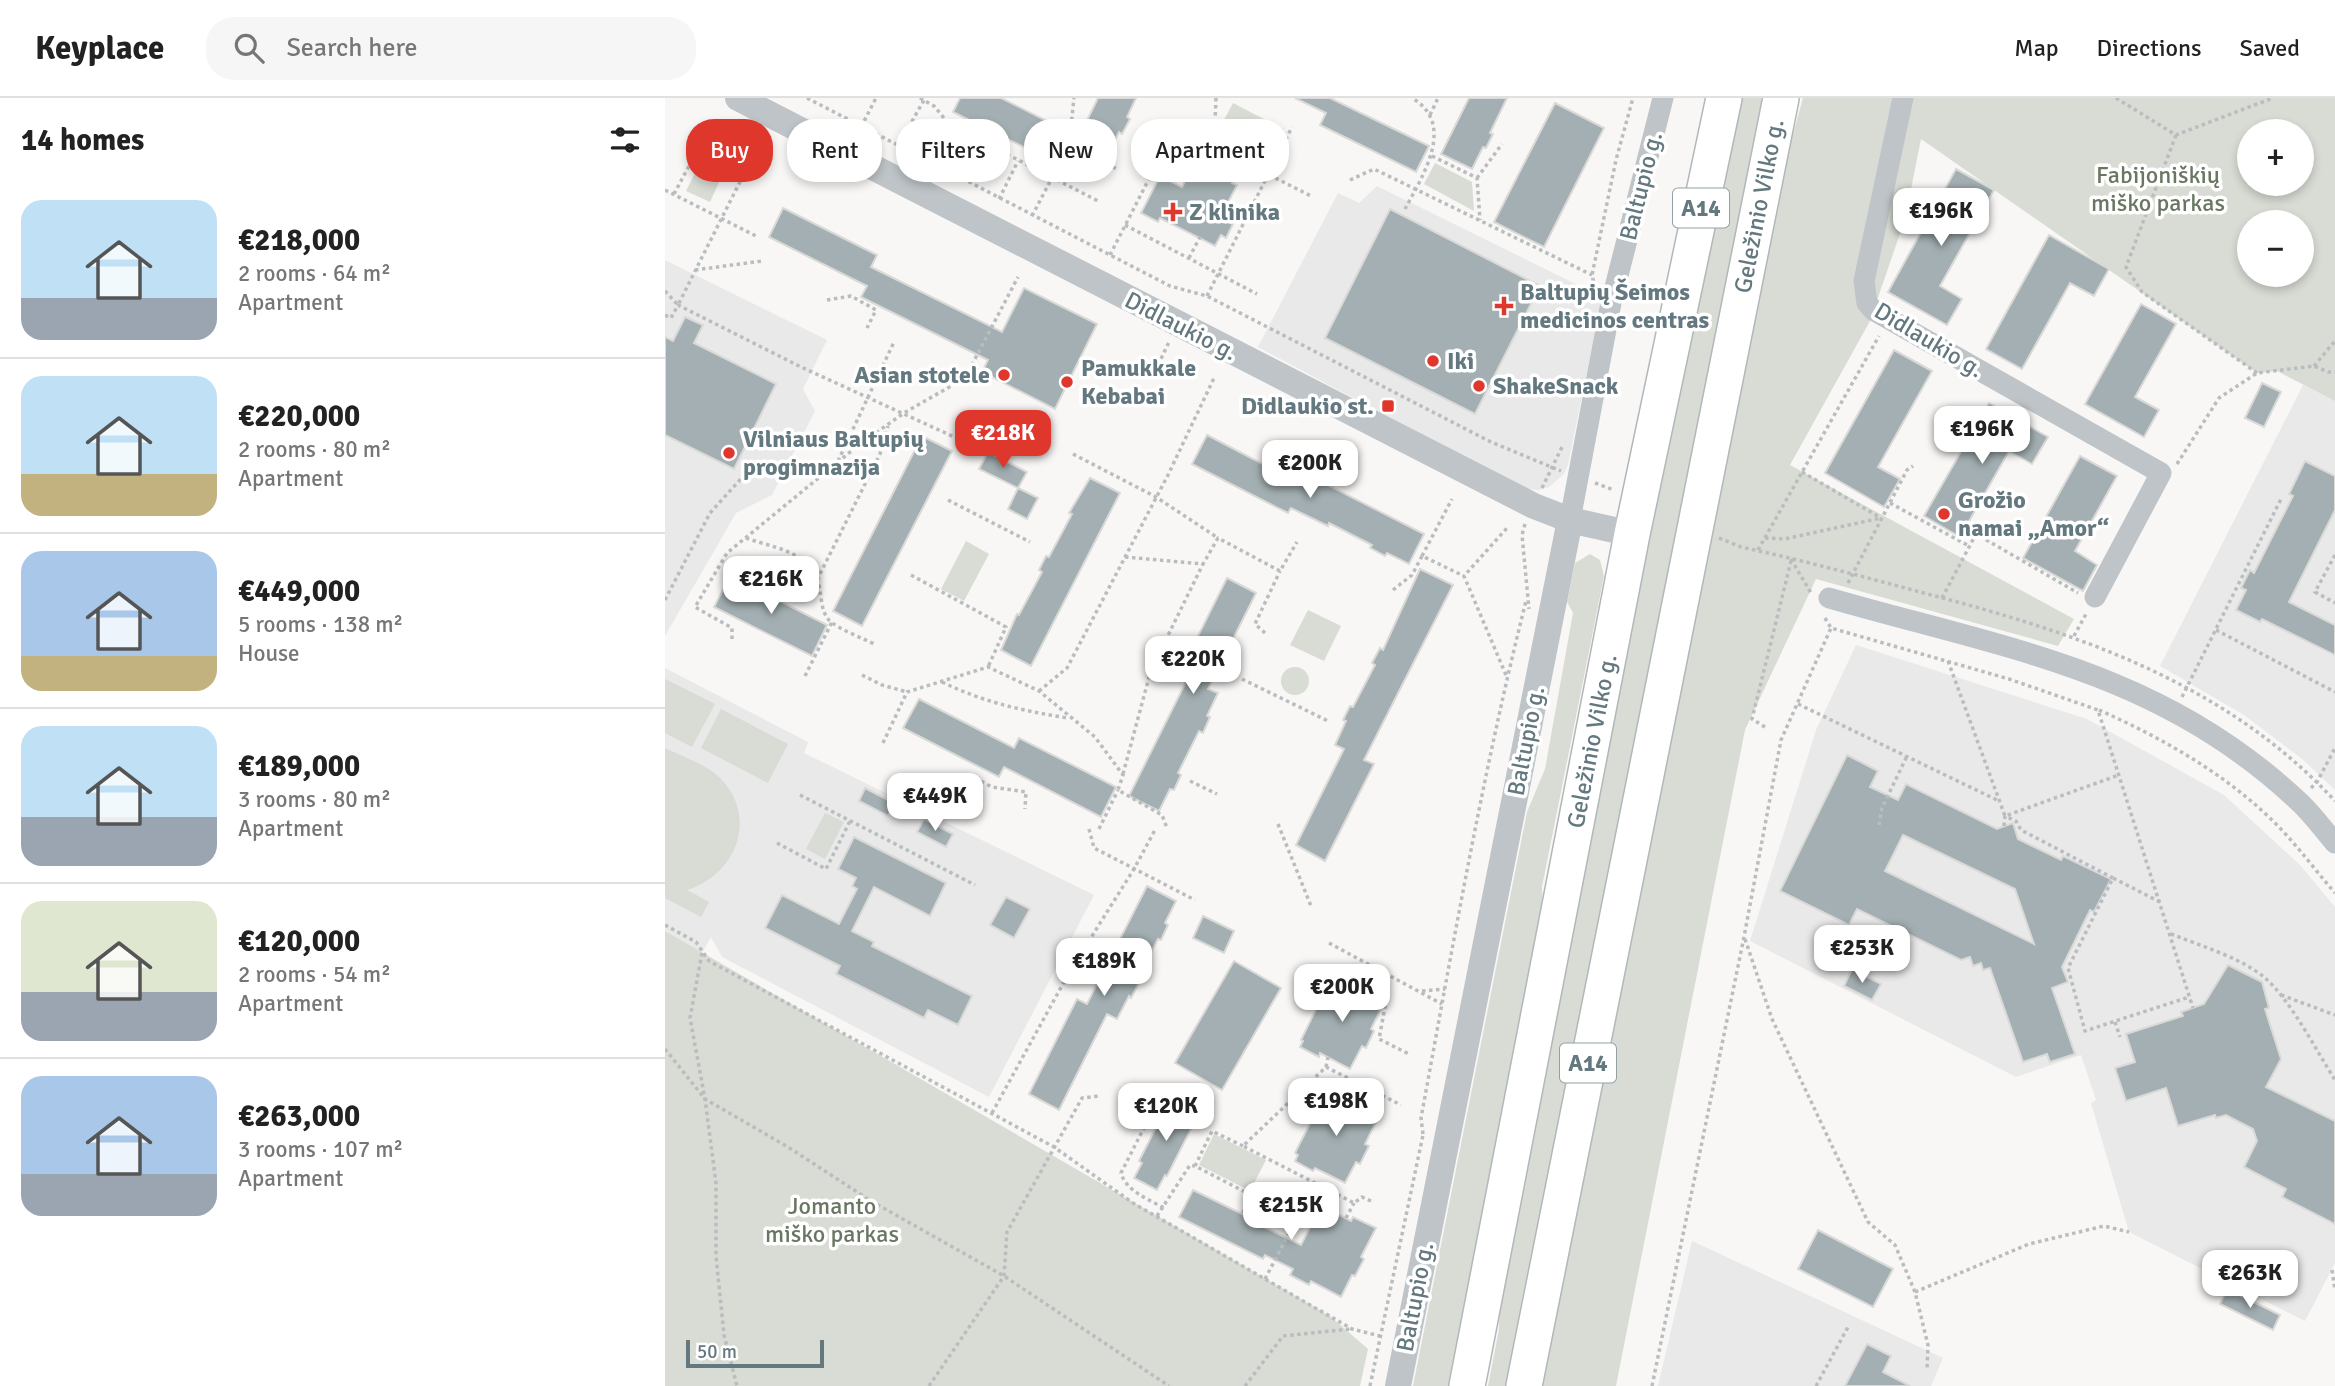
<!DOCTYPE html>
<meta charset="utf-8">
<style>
:root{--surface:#fff;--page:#f6f6f6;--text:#222;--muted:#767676;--line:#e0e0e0;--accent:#e0372c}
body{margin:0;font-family:Signika,sans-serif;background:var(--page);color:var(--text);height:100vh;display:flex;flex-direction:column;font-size:26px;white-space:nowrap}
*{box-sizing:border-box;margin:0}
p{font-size:23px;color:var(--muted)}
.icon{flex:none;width:38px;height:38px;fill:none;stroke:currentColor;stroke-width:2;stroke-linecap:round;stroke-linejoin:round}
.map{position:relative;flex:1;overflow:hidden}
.drawer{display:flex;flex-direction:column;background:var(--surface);width:665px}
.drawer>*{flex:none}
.top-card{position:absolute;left:21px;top:21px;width:665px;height:63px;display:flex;gap:14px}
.controls{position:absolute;left:1572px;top:21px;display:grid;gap:14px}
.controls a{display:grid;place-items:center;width:77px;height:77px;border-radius:50%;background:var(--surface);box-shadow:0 4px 10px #0003;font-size:35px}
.scale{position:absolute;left:21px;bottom:18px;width:138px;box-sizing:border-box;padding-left:7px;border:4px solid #63787f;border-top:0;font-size:19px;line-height:24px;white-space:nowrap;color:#63787f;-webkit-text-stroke:5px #fff;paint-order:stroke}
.price{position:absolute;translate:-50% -60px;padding:0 16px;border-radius:14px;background:#fff;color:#222;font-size:23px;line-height:46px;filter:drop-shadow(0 2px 4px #0008)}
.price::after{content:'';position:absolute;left:50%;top:42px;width:21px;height:16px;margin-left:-10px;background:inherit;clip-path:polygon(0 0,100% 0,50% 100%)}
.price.active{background:var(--accent);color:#fff}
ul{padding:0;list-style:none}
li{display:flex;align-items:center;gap:21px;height:175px;padding:0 21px}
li+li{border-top:2px solid var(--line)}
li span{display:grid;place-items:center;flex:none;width:196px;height:140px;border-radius:21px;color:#555}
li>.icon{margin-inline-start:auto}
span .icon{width:84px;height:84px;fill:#fffc;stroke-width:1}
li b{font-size:30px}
h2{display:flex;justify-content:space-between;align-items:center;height:84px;padding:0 21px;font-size:30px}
.tag{padding:0 24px;border-radius:28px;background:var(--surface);box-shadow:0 4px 10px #0003;font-size:24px;line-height:63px}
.tag.active{background:var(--accent);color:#fff}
header{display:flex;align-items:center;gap:42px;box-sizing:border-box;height:98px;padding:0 35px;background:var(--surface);border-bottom:2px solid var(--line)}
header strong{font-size:33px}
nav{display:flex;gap:38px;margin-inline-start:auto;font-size:24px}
.search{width:490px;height:63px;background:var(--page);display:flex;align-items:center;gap:18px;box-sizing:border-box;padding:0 24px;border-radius:28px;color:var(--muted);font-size:26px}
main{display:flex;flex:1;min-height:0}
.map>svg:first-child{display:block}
.built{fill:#e8e9e8}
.green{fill:#d8dcd4;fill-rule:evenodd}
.building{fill:#a3afb2;stroke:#d9d9d7;stroke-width:2;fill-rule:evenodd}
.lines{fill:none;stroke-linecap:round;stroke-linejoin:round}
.trunk-casing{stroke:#b2b7ba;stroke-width:38}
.path{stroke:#b9bdbf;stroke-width:3.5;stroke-dasharray:3.5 3.5;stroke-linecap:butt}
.minor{stroke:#bec4c7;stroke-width:21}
.tertiary{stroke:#bec4c7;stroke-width:26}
.trunk{stroke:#fff;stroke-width:35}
.poi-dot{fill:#e0372c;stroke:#fff;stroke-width:2.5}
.labels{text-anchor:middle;stroke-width:7;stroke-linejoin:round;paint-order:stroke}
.shield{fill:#fff;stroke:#92a0a5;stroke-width:2}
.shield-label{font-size:23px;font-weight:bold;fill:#63787f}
.park-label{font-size:24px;fill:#697762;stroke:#fff}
.street-label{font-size:24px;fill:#63787f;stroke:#fff}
.poi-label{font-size:24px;font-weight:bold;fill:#63787f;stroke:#fff;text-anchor:start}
</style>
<header>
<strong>Keyplace</strong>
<div class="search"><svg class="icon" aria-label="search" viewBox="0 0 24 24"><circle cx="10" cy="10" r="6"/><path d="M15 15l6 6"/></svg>Search here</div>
<nav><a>Map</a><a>Directions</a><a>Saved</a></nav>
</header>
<main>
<section class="drawer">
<h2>14 homes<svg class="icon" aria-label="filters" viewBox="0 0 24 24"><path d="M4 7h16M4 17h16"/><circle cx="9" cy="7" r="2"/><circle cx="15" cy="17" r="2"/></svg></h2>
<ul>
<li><span style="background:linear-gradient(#bfe0f5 70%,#9aa5b1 0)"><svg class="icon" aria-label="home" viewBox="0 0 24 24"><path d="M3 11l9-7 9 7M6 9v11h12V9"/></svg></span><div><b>€218,000</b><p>2 rooms · 64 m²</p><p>Apartment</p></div></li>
<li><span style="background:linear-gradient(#bfe0f5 70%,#c2b280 0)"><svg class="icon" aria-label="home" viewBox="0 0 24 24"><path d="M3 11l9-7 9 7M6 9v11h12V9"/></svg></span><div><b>€220,000</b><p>2 rooms · 80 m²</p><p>Apartment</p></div></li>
<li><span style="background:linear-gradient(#a9c7e8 75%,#c2b280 0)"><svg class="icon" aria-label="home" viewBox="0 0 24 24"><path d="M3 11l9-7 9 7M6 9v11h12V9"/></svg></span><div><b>€449,000</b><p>5 rooms · 138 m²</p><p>House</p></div></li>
<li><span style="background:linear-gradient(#bfe0f5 65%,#9aa5b1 0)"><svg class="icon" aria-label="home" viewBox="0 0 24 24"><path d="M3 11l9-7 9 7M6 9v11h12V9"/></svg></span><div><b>€189,000</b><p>3 rooms · 80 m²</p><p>Apartment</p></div></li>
<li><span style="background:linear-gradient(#dfe7d0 65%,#9aa5b1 0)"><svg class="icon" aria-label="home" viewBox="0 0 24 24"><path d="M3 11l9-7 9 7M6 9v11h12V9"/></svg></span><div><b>€120,000</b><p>2 rooms · 54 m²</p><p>Apartment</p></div></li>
<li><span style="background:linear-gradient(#a9c7e8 70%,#9aa5b1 0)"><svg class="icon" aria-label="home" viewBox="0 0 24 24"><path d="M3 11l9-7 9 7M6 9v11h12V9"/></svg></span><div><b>€263,000</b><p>3 rooms · 107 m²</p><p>Apartment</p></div></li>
</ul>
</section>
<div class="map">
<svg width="1670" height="1288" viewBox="0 0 1670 1288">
<rect width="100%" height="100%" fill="#f8f7f5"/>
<g class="built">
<path d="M712 88 937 199 903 367 899 376 884 389 874 392 859 391 593 249 673 95 694 105Z"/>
<path d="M0 162 162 242 138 291 150 313 107 397 71 415 0 538Z"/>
<path d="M1638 287 1670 303V692L1636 660 1579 617 1495 568Z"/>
<path d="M1191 547 1422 621 1559 697 1635 767 1670 809V1165L1640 1223 1464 1134 1426 1005 1431 1002 1416 957 1351 979 1085 843 1151 632Z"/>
<path d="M0 570 143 644 139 655 429 797 324 999 57 859 46 839 37 855 0 833Z"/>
<path d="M1027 1143 1278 1260 1266 1288H993Z"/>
</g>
<g class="green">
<path d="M1071 0H1104L848 1288H823L834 1231 835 1179Z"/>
<path d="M1138 0H1670V303L1612 273 1592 275 1256 41 1240 121 1205 223 1125 367 1409 521 1393 548 1151 481 1080 632 951 1288H871L1117 76ZM1584 33H1636V86H1584ZM1584 124H1636V177H1584Z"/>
<path d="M568 5 618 31 601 63 551 37Z"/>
<path d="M770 65 807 84 809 113 759 86Z"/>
<path d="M32 71 55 82 45 104 21 93Z"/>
<path d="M301 443 324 456 299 503 276 491Z"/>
<path d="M925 456 935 462 939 478 877 789 879 829 787 1288H748L862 714 880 671 908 515 902 504 910 465Z"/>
<path d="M643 512 676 528 659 563 625 547Z"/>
<circle cx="630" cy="583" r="14"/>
<path d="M0 581 50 606 27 649 0 635Z"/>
<path d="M56 611 123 646 103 685 36 650Z"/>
<path d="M0 650C18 659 43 667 56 681 94 721 70 777 22 792L44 804 36 819 0 800Z"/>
<path d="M160 715 179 724 160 761 141 751Z"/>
<path d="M0 833 665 1218 703 1251 695 1288H0Z"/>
<path d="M549 1036 601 1062 585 1093 534 1067Z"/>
</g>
<g class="building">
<path d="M295 0H336L400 32 385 62 288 14Z"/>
<path d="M433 0H471L462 19 465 21 457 36 454 34 443 56 413 41Z"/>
<path d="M630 0H665L764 48 751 74 655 27 661 15Z"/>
<path d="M804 0H842L825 35 828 36 821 50 818 49 807 71 776 56Z"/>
<path d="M890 5 939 30 879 149 829 124Z"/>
<path d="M537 57 570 78 567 85 572 87 555 120 568 126 561 140 556 137 550 148 495 120 493 124 476 115 495 78 517 89 529 66 532 67Z"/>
<path d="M1291 71 1329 92 1275 188 1297 201 1282 227 1223 194Z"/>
<path d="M118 110 212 157 206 169 337 234 359 190 432 226 390 311 317 274 323 262 196 199 202 188 104 139Z"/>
<path d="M725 111 875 188 810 316 660 240Z"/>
<path d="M1384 137 1444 171 1429 198 1405 185 1357 271 1321 251Z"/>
<path d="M1476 206 1511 226 1470 299 1494 312 1479 339 1420 306Z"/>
<path d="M20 219 38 227 29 245 111 286 69 371 0 337V239L8 243Z"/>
<path d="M1229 252 1267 273 1213 369 1235 381 1219 409 1160 375Z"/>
<path d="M1597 285 1616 294 1599 329 1580 320Z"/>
<path d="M1324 305 1383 339 1367 366 1344 353 1295 439 1259 418Z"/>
<path d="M542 337 638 387 643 377 759 436 744 466 722 455 720 458 705 450 707 447 664 425 663 428 626 410 623 415 527 366Z"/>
<path d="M257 338 287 353 197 528 168 513Z"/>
<path d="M323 354 362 374 353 390 314 371Z"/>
<path d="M1415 358 1452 378 1410 453 1432 467 1418 493 1358 460Z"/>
<path d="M1640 363 1670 378V412L1624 504 1670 527V557L1597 521 1595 524 1571 512 1581 492 1576 490 1585 472 1589 475 1628 398 1624 396Z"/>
<path d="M425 380 455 395 366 568 336 552 352 516 354 517 377 474 374 472 381 458 384 459 407 416 404 415Z"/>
<path d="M353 390 373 400 362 421 343 411Z"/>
<path d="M755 471 788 487 699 662 709 666 660 763 631 747 679 651 670 647 681 623 678 622 685 608 688 609 710 567 707 565 715 550 718 552Z"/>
<path d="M65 478 162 527 147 558 49 509Z"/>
<path d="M562 480 591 495 543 591 553 595 542 618 545 619 538 635 534 633 513 675 516 677 509 692 505 691 494 713 464 698 523 580 514 576Z"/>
<path d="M254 601 349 650 354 640 451 689 436 719 339 669 334 679 238 630Z"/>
<path d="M1182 657 1213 673 1205 689 1233 702 1241 686 1332 731 1348 725 1353 741 1396 762 1398 758 1446 781 1429 814 1425 812 1397 869 1403 884 1387 890 1410 956 1385 964 1382 956 1358 964 1325 870 1318 872 1316 865 1308 868 1305 859 1296 862 1192 811 1184 827 1115 793ZM1238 737 1350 791 1369 846 1220 773Z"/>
<path d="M200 690 229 705 223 718 194 703Z"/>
<path d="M259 721 288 736 281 749 252 734Z"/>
<path d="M189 739 281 785 265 818 209 789 187 833 209 844 207 848 307 898 293 927 263 912 259 920 171 876 175 868 100 830 117 797 174 826 192 791 187 788 191 780 173 771Z"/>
<path d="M482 788 511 803 500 825 503 827 496 842 493 841 471 884 474 885 466 900 464 898 452 921 442 916 394 1012 364 996 412 901 422 906Z"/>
<path d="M341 799 365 811 349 840 325 827Z"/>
<path d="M538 818 569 833 559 855 528 840Z"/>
<path d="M569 863 616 890 557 992 510 965Z"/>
<path d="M1563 867 1597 884 1604 910 1600 911 1616 961 1601 989 1670 1023V1126L1617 1099 1621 1091 1579 1069 1592 1043 1588 1031 1561 1017 1551 1020 1550 1017 1513 1028 1501 990 1461 1003 1450 970 1470 964 1461 936 1518 918 1516 914 1539 906Z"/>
<path d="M1187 871 1216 886 1207 902 1179 888Z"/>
<path d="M669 881 696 895 699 891 717 901 714 907 717 909 706 931 709 933 701 950 697 948 685 971 655 955 654 959 635 949 638 943 636 942 663 887 666 888Z"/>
<path d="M664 995 691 1009 693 1005 712 1015 709 1021 712 1022 700 1046 704 1048 695 1066 691 1064 680 1085 650 1070 648 1073 630 1063 633 1057 630 1055 658 1000 661 1002Z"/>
<path d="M511 998 534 1009 527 1023 529 1025 502 1078 500 1077 492 1092 469 1080 477 1065 474 1063 501 1010 504 1012Z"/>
<path d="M528 1092 598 1126 597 1128 636 1147 653 1114 656 1116 659 1109 686 1123 688 1119 711 1130 696 1159 699 1161 690 1178 687 1177 676 1199 646 1183 644 1187 625 1177 628 1171 600 1157 598 1161 514 1119Z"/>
<path d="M1153 1132 1228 1171 1208 1209 1133 1171Z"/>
<path d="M1562 1191 1615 1217 1608 1232 1555 1206Z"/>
<path d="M1202 1246 1226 1258 1218 1274 1245 1288H1180Z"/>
</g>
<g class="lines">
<defs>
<g id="trunk">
<path d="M802 1288 967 436 1059 0"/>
<path d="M859 1288 1116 0"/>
</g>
</defs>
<use href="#trunk" class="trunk-casing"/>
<g class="path">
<path d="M142 0 505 188 542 198 826 344 896 373"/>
<path d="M255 0 269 8 285 27 435 104"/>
<path d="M551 0 550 23 558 53"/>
<path d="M1451 0 1511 37 1608 0"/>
<path d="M765 17 773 0"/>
<path d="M196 29 211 0"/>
<path d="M515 37 543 46 646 98"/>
<path d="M1511 37 1461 169 1477 194 1592 275"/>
<path d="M404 47 452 71"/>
<path d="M233 48 259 2"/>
<path d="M98 49 104 39"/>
<path d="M767 58 812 80 815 122"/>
<path d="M290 78 309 41"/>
<path d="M812 80 837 46"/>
<path d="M685 82 709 71 927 177"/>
<path d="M0 92 91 138"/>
<path d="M9 96 48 23"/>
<path d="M334 101 353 63"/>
<path d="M740 111C757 79 792 26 747 0"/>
<path d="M367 118 404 47 409 0"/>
<path d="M460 127 592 196"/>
<path d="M445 157 488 73 497 71"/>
<path d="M524 160 536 137"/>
<path d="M30 172 97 163"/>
<path d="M930 190 927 177 951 62 968 0"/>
<path d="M0 193 13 207 94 46"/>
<path d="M542 198 627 29"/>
<path d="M162 202 186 198 211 212 202 230"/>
<path d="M0 217 6 220 13 207 136 269 309 348"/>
<path d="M493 267 504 244"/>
<path d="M1649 268 1670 243"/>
<path d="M408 356 491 399 553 440"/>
<path d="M173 363 229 244"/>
<path d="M1512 366 1554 300 1592 275 1649 268 1663 274H1670"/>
<path d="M1137 374 1216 420"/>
<path d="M930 385 949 392"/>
<path d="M877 390 898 347"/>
<path d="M283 402 365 444"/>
<path d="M1225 405 1304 448"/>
<path d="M860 426 857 437 864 511"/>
<path d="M81 440C108 450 142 452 153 484 157 495 155 511 163 521 170 530 200 541 211 547"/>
<path d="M1054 440 1076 449C1136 462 1196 478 1255 494 1409 534 1559 583 1670 703"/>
<path d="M1100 440 1120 441 1216 420"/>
<path d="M1093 452 1214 238"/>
<path d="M1670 457 1650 494 1670 505"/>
<path d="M757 458 787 401"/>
<path d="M460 459 538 466 553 440 615 473 632 444"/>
<path d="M1126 461 1146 495"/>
<path d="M246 477 341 529 323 569"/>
<path d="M152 482 215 356 223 328"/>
<path d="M1183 485 1242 372 1248 368"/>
<path d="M728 492 747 477 757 458 799 478"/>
<path d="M1277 500 1311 436 1413 495"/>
<path d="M0 502 45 415 83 373"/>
<path d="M1160 520 1166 530 1344 581 1433 612 1528 910"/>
<path d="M1551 532 1670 594"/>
<path d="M600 535 590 526 615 473"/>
<path d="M1409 538 1421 516"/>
<path d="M67 541V530L30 509 62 455 195 346 239 315 300 280 353 179"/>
<path d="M1283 563 1340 718 1454 677"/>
<path d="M197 577 217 587 242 594"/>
<path d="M841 577 799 478 842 430"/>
<path d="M140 578 167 524"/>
<path d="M577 581 663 623"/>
<path d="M277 584C318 604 358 613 403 620"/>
<path d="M374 593 402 570 503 377 550 278"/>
<path d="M1517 599 1616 401"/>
<path d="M1133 606 1332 702"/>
<path d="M1434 612C1497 640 1561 676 1610 725 1632 747 1650 772 1670 795"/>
<path d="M1100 629 1087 621 1126 463"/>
<path d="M218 645 242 594 323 569 374 593 430 639 458 677 453 692 497 717 502 730"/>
<path d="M458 676 486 572 538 466"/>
<path d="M525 683 552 696"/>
<path d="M1646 690 1652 684 1670 650"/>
<path d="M293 693 302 676 327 689 361 694 360 711"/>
<path d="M135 697 310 787"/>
<path d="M613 726 646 808"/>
<path d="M1214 727 1217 710 1242 658"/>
<path d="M1339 728 1340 718 1351 723 1356 732 1448 780"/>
<path d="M424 731 429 750 530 802"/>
<path d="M434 731 453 692"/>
<path d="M112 745 161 771 185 723"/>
<path d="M1495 804 1448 780 1403 870 1420 933 1524 899"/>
<path d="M0 827 31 844 44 863 389 1049 468 1105 687 1231 715 1238"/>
<path d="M1506 836C1536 848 1574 859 1599 879 1625 901 1651 952 1670 982"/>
<path d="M1080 841 1107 921 1203 1124 1230 1147 1250 1194 1263 1247 1262 1272"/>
<path d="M664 845 777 906"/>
<path d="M37 855 25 920 40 1001 51 1085V1158L59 1237 72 1288"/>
<path d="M664 884 672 874 722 899 714 941 744 956"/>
<path d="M757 893 780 891"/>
<path d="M1616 897 1670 917"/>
<path d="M1450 924 1455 939"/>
<path d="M0 951 40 1001 123 1049 206 1103 339 1178 504 1288"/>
<path d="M661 969 663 959"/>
<path d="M686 1006 695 987"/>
<path d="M327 1015 405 873 469 771 491 730"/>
<path d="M486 1016 456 1075C461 1093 483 1101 499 1110"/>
<path d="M758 1036 756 1020C788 847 818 673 861 503"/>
<path d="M578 1048 547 1033 530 1068 586 1097"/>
<path d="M706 1103 697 1099 689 1105 578 1048 661 969 736 1007"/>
<path d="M578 1115 586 1097 650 1085"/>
<path d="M492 1118 525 1067 530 1068"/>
<path d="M681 1120 689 1105"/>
<path d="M1667 1172 1670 1192"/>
<path d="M600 1181 650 1085"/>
<path d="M1250 1194 1364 1146 1439 1128 1464 1134"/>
<path d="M264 1288 339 1178 342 1134 417 1000 434 998"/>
<path d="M580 1288 618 1238 685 1231"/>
<path d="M705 1288 758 1037"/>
<path d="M987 1288 1079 839 1116 642 1166 530"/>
<path d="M1151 1288 1183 1229"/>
</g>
<g class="minor">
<path d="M1238 0 1199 183 1202 205 1208 212 1496 375 1430 499"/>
<path d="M905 422 946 205 998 0"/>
<path d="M1164 500C1337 550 1493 572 1631 701 1646 714 1657 730 1670 745"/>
</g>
<g class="tertiary">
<path d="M73 0 869 408 905 422 967 436"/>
<path d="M733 1288 905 422"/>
</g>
<use href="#trunk" class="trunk"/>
</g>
<g class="poi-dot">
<path d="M504.5 103.5h7v7h7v7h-7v7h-7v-7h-7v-7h7z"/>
<path d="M835.5 197.5h7v7h7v7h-7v7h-7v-7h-7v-7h7z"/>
<circle cx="768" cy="263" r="7"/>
<circle cx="339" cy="277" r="7"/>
<circle cx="402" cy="284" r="7"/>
<circle cx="814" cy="288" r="7"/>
<rect x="716" y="301" width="14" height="14" rx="3.5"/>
<circle cx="64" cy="355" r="7"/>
<circle cx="1279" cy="416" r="7"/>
</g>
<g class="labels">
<g class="shield">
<rect x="1008" y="90.5" width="56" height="39" rx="5"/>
<rect x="895" y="945.5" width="56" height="39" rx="5"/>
</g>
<g class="shield-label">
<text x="1036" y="118">A14</text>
<text x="923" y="973">A14</text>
</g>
<g class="park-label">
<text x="1493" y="85">Fabijoniškių<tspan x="1493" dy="28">miško parkas</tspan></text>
<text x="167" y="1116">Jomanto<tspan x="167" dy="28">miško parkas</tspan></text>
</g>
<g class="street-label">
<text transform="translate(976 88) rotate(-76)" y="8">Baltupio g.</text>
<text transform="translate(1094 108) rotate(-79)" y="8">Geležinio Vilko g.</text>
<text transform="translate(516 228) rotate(27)" y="8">Didlaukio g.</text>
<text transform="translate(1264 242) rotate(31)" y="8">Didlaukio g.</text>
<text transform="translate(861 643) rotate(-79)" y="8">Baltupio g.</text>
<text transform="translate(927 643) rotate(-79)" y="8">Geležinio Vilko g.</text>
<text transform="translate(750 1199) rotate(-79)" y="8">Baltupio g.</text>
</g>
<g class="poi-label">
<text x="524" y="122">Z klinika</text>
<text x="855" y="202">Baltupių Šeimos<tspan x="855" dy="28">medicinos centras</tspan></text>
<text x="782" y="271">Iki</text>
<text x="416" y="278">Pamukkale<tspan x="416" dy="28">Kebabai</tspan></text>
<text x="325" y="285" text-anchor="end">Asian stotele</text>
<text x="828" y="296">ShakeSnack</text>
<text x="709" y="316" text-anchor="end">Didlaukio st.</text>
<text x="78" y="349">Vilniaus Baltupių<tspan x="78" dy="28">progimnazija</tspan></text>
<text x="1293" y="410">Grožio<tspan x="1293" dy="28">namai „Amor“</tspan></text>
</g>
</g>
</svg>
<div class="controls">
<a>+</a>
<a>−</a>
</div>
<div class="scale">50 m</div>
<b class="price" style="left:1276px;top:150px">€196K</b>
<b class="price" style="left:1317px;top:368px">€196K</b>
<b class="price active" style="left:338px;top:372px">€218K</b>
<b class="price" style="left:645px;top:402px">€200K</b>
<b class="price" style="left:106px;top:518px">€216K</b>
<b class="price" style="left:528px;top:598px">€220K</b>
<b class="price" style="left:270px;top:735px">€449K</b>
<b class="price" style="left:1197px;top:887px">€253K</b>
<b class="price" style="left:439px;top:900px">€189K</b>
<b class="price" style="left:677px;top:926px">€200K</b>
<b class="price" style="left:671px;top:1040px">€198K</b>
<b class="price" style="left:501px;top:1045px">€120K</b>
<b class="price" style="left:626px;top:1144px">€215K</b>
<b class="price" style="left:1585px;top:1212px">€263K</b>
<div class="top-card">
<a class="tag active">Buy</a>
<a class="tag">Rent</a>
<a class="tag">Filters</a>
<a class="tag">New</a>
<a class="tag">Apartment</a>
</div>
</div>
</main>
